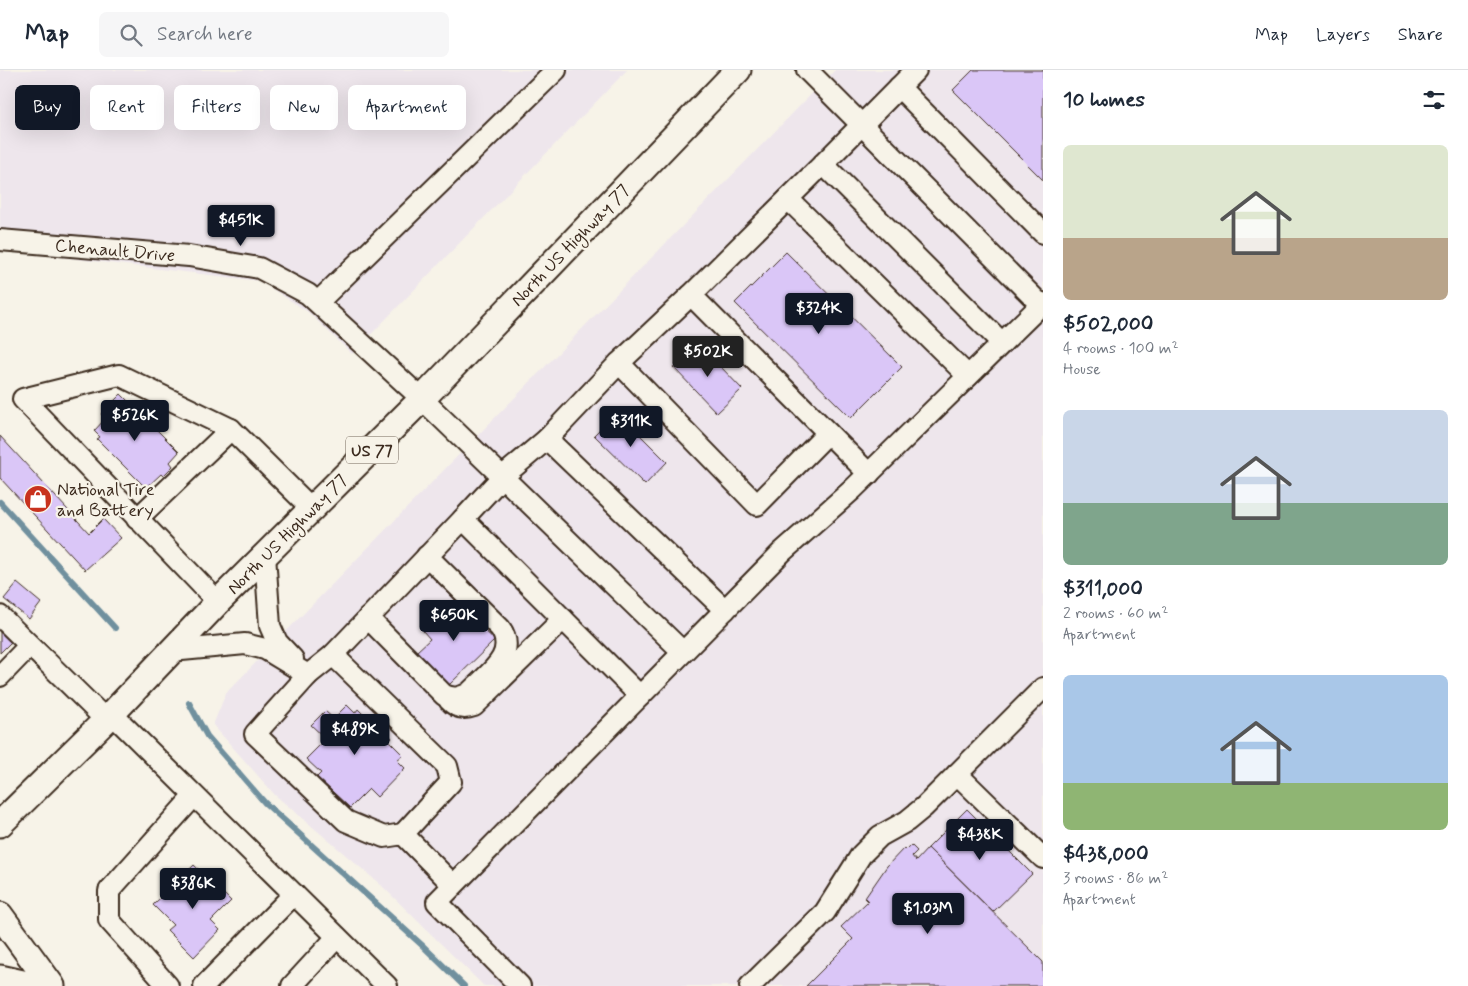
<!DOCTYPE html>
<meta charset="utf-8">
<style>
:root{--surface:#fff;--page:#f6f6f7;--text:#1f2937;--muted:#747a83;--line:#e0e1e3;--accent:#111827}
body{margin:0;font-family:Mynerve,sans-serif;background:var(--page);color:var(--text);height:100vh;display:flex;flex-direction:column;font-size:19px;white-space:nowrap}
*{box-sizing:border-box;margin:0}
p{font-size:16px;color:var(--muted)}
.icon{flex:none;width:28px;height:28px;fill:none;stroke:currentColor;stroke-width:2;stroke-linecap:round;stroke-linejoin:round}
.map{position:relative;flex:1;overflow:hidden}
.sheet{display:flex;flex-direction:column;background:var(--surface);width:425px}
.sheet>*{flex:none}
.guide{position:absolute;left:15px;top:15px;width:475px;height:45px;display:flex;gap:10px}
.price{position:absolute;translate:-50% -42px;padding:0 11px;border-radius:5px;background:var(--accent);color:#fff;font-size:16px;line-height:32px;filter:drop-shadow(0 1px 2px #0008)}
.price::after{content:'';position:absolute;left:50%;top:30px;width:15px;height:11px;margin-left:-8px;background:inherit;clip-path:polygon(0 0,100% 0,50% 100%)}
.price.current{background:#222;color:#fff}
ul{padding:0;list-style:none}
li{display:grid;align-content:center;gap:10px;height:265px;padding:0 20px}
li span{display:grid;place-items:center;height:155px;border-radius:8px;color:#555}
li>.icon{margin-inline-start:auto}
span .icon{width:90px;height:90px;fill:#fffc;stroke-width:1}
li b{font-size:21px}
h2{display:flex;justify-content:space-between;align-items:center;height:60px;padding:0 20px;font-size:21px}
.tag{padding:0 18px;border-radius:8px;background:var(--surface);box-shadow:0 5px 20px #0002;font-size:18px;line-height:45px}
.tag.current{background:var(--accent);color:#fff}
header{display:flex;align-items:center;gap:30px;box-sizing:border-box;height:70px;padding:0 25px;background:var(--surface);border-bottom:1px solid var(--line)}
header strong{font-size:24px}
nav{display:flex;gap:28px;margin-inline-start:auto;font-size:18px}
.search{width:350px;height:45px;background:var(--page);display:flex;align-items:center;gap:12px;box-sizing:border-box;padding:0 18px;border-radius:8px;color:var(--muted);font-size:19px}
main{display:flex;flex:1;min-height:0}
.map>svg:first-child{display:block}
.built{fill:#eee6ec}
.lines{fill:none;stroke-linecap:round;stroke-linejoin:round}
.stream{stroke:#6f909e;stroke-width:6}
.building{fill:#dac6f7;stroke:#3b2a1e}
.minor-casing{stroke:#3b2a1e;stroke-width:24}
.major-casing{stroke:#3b2a1e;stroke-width:29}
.minor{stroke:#f7f3e8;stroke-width:20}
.major{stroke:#f7f3e8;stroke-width:25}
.labels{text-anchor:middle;stroke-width:4.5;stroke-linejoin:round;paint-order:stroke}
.shield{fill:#f7f3e8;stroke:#73665b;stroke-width:1}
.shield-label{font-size:16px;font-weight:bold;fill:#3b2a1e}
.street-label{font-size:18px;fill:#3b2a1e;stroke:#f7f3e8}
.poi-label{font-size:18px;fill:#3b2a1e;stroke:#f7f3e8;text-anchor:start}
</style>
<header>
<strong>Map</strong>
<div class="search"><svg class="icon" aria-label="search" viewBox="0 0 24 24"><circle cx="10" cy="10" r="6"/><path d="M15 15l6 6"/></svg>Search here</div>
<nav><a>Map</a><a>Layers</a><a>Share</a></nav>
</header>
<main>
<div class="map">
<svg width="1043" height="916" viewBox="0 0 1043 916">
<rect width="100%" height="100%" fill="#f7f3e8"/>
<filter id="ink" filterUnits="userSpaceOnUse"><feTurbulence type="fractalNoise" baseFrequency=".02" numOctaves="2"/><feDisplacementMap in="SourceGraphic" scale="10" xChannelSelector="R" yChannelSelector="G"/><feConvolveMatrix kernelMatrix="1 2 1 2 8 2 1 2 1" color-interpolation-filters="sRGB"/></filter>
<g filter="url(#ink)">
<g class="built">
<path d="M0 0H627L352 284 308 242 260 211 0 180Z"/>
<path d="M835 0H1043V916H484L381 815 275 725 213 655 226 623Z"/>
</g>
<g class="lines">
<g class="stream">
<path d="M0 432 115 558"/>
<path d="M189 633 207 666 265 733 423 876 464 916"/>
</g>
</g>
<g class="building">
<path d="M973 0H1043V110L953 20Z"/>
<path d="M786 182 902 297 851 348 735 233Z"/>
<path d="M698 273 742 319 717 343 673 297Z"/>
<path d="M121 324 179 382 170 392 173 396 163 406 161 404 146 418 97 369 100 367 94 361 106 348 101 344Z"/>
<path d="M617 342 667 392 645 415 594 365Z"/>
<path d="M0 366 89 463 103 449 121 468 85 500 0 408Z"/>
<path d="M17 513 41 533 29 549 4 529Z"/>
<path d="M455 530 477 553 481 549 488 556 484 560 495 570 449 615 416 582 430 569 423 561Z"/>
<path d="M0 555 14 569 0 583Z"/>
<path d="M347 635 355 643 358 639 369 650 371 648 392 668 389 671 403 685 397 690 405 698 377 727 369 719 350 738 317 707 321 703 306 689 326 669 311 655 325 641 337 652 340 648 337 645Z"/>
<path d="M967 739 1032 804 993 842 928 778Z"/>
<path d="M911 775 917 781 912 786 916 791 928 778 1043 892V916H806L853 869 841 857 868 831 865 828 887 796 904 778 906 780Z"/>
<path d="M194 795 231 831 211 851 220 860 194 887 167 860 173 855 153 835Z"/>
</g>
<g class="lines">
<defs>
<g id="minor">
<path d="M807 0 1041 235"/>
<path d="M899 17 1043 163"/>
<path d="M823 94 916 0"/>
<path d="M788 129 968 306"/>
<path d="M0 170 189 186 259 198 308 224 422 329 683 582"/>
<path d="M691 225 869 404"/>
<path d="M318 232 556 0"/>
<path d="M619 293 757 435 828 363"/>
<path d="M547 369 725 540"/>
<path d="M137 449 231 359"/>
<path d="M463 449 502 407 547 369 619 293 691 225 823 94 1002 273"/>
<path d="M265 485 270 556 277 572 293 589"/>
<path d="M218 532 23 329 119 305 231 359 313 440"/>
<path d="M0 546 106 650"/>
<path d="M368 548 444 625C453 629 460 628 469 623 486 605 519 585 500 558L427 486"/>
<path d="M171 581 245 574 265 579 308 605"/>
<path d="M333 585 447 696 451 712 403 764 453 815"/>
<path d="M0 606 29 576"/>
<path d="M449 630C456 638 463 640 474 636L563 549"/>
<path d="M112 644 387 916"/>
<path d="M957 704 1043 788"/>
<path d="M403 764 384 767 346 751 255 664 308 605 333 585 463 449 640 626"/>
<path d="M168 916 109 850V821L194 726"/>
<path d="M204 916 294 824"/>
<path d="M292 916 337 867"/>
<path d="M520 916 437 832 782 482 852 420 1043 233"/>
<path d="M750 916 825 842 861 785 880 766 907 751 924 737 1043 618"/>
</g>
<g id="major">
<path d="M0 754 106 650 218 532 422 329 738 0"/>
<path d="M0 845 52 916"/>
<path d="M0 908 36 916"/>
</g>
</defs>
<use href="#minor" class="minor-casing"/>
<use href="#major" class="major-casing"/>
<use href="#minor" class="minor"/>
<use href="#major" class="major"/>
</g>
</g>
<defs>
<symbol id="shop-disc" viewBox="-11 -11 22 22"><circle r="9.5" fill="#c8321e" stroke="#f7f3e8"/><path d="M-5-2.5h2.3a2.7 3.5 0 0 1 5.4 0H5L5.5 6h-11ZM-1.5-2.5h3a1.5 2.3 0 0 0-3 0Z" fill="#fff"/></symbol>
</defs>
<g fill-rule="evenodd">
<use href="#shop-disc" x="22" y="413" width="32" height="32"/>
</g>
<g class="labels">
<rect class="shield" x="346" y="366.5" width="52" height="27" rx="4"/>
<g class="shield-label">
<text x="372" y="386">US 77</text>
</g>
<g class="street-label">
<text transform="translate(570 175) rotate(-46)" y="6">North US Highway 77</text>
<text transform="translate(115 180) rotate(5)" y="6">Chenault Drive</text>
<text transform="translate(287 464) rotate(-45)" y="6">North US Highway 77</text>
</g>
<g class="poi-label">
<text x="57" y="425">National Tire<tspan x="57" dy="21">and Battery</tspan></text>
</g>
</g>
</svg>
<b class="price" style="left:241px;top:177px">$451K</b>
<b class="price" style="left:819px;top:265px">$324K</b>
<b class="price current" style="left:708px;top:308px">$502K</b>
<b class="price" style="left:135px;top:372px">$526K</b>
<b class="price" style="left:631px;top:378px">$311K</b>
<b class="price" style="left:454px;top:572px">$650K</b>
<b class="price" style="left:355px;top:686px">$489K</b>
<b class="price" style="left:980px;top:791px">$438K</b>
<b class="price" style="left:193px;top:840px">$386K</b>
<b class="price" style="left:928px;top:865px">$1.03M</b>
<div class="guide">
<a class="tag current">Buy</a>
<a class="tag">Rent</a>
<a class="tag">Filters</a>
<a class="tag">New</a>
<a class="tag">Apartment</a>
</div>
</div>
<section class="sheet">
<h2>10 homes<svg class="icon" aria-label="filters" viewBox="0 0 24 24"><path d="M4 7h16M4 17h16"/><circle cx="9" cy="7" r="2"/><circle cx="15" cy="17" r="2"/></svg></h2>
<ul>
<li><span style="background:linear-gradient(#dfe7d0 60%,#b9a48a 0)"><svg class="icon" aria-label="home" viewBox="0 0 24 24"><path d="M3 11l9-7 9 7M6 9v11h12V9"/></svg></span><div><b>$502,000</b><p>4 rooms · 100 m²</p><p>House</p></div></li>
<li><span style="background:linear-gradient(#c9d6e8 60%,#7fa58c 0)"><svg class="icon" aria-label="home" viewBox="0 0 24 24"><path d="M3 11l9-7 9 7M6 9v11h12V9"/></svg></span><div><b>$311,000</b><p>2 rooms · 60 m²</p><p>Apartment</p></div></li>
<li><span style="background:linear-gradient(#a9c7e8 70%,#8fb573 0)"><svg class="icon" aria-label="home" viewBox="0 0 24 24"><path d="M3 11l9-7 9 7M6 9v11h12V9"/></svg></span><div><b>$438,000</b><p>3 rooms · 86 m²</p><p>Apartment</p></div></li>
</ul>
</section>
</main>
